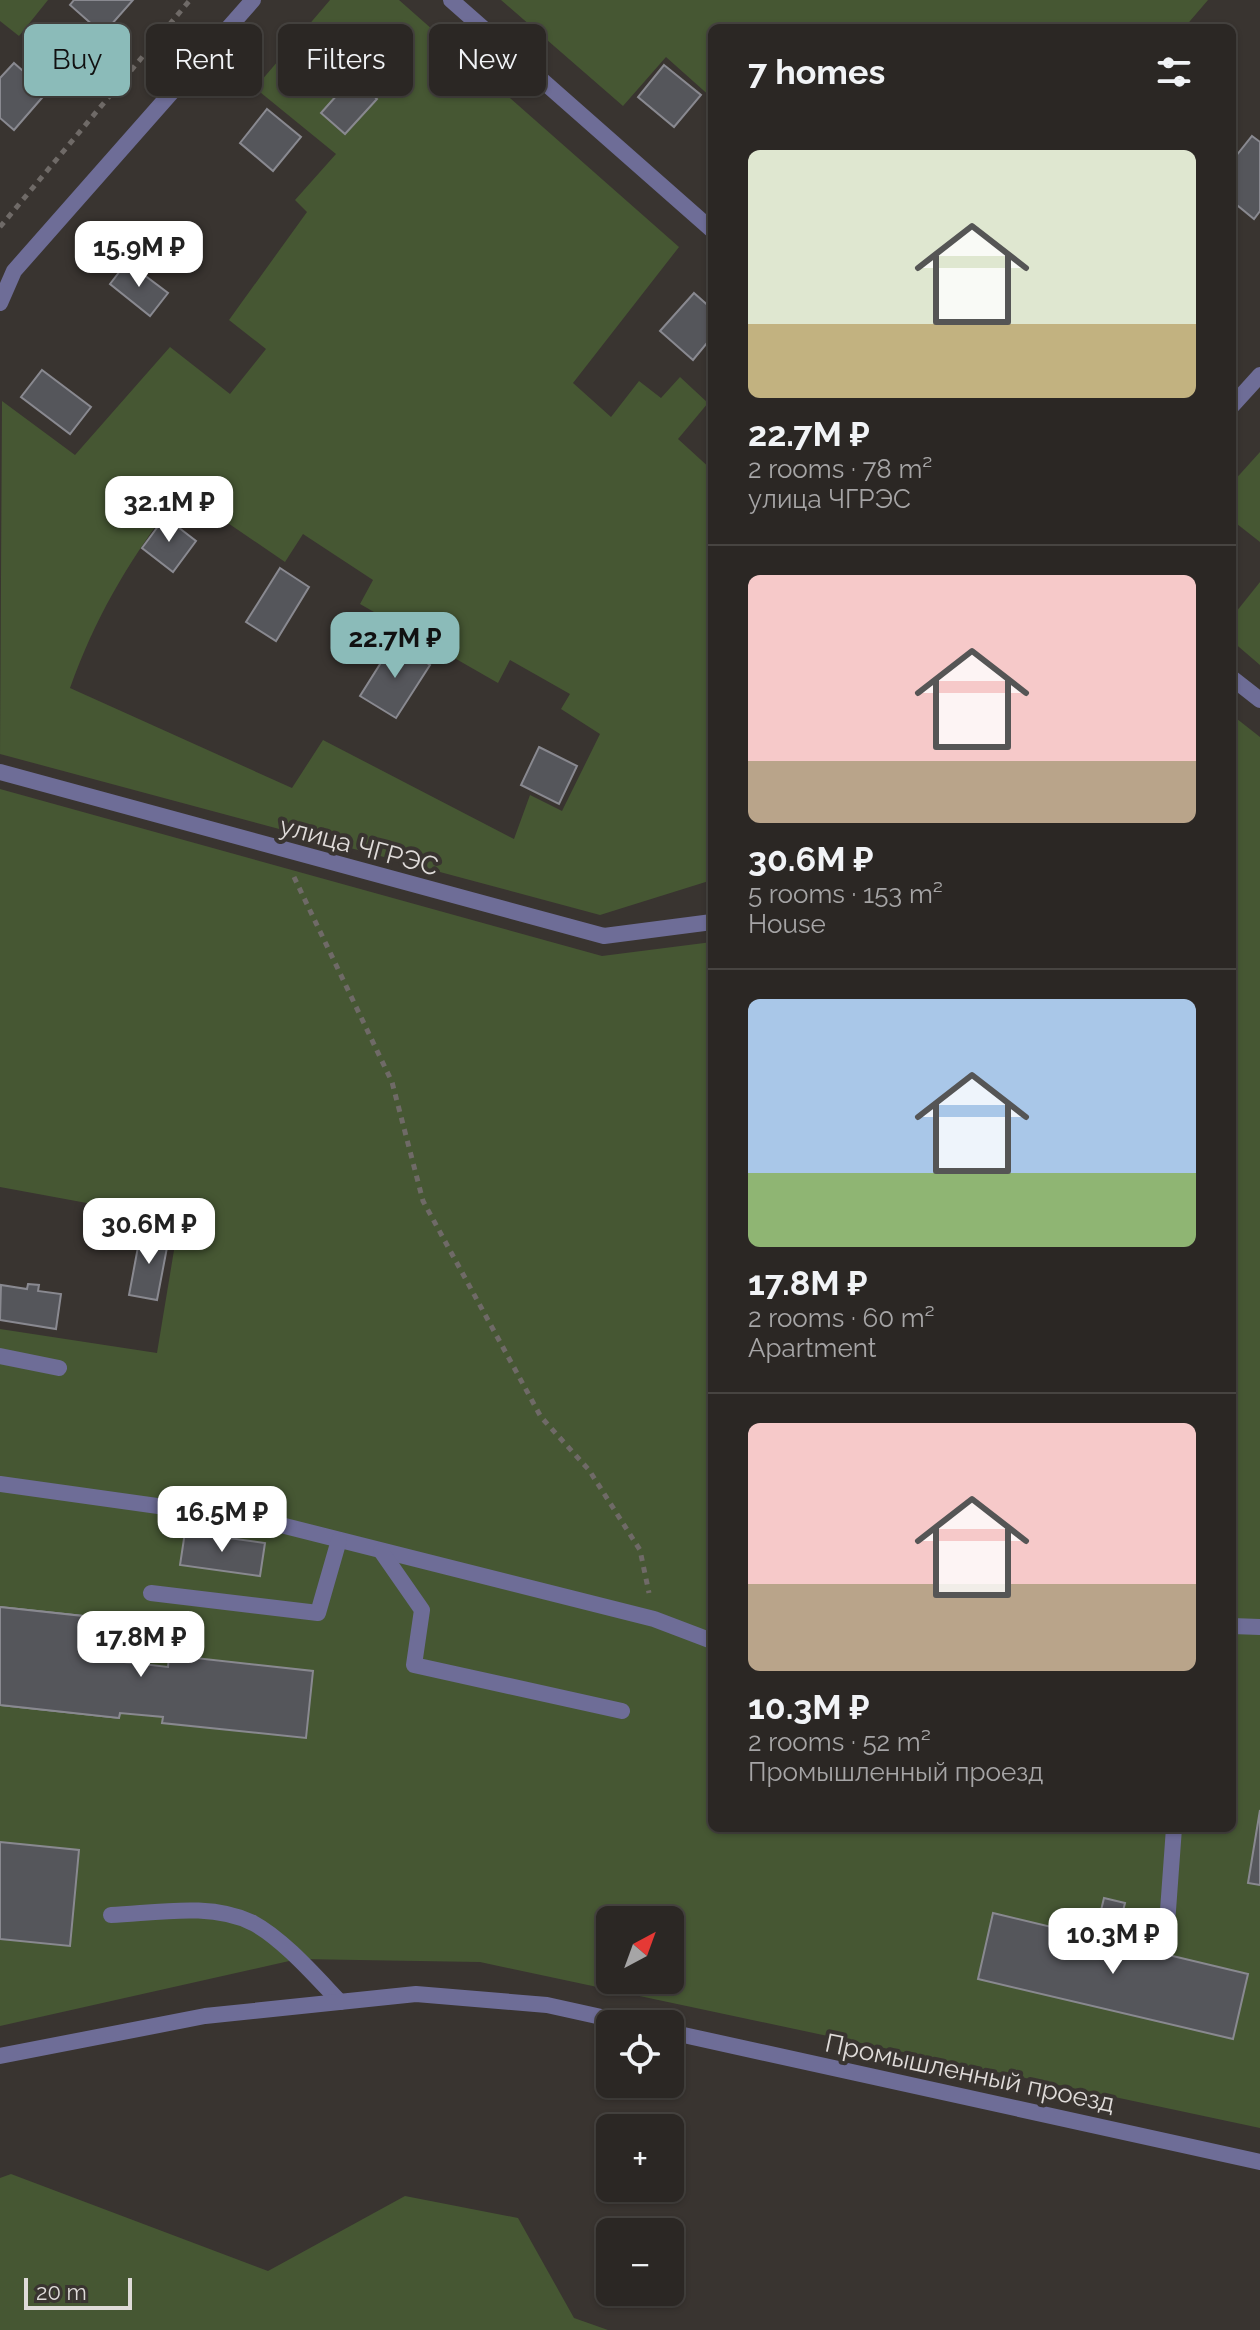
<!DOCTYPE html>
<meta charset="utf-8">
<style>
:root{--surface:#2b2724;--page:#332f2c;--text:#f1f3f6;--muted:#a6a5a6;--line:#474441;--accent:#8bbbb9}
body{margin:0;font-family:Raleway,sans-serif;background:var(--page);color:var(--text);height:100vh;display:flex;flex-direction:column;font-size:30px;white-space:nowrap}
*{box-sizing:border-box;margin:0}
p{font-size:26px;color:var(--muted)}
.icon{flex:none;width:44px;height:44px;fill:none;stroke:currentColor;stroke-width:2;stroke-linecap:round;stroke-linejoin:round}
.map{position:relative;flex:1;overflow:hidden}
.drawer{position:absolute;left:708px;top:24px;width:528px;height:1808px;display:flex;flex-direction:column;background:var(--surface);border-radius:12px;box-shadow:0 2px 6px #0004,0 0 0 2px var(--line)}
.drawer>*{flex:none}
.guide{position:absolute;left:24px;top:24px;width:564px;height:72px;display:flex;gap:16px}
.needle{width:52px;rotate:41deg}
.tools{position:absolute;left:596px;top:1906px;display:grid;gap:16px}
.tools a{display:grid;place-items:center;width:88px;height:88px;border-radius:12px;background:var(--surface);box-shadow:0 2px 6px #0004,0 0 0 2px var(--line);font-size:40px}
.scale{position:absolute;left:24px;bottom:20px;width:108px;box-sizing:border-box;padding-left:8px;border:4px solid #dfdbd9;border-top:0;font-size:22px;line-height:28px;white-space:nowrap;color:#dfdbd9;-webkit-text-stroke:6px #393430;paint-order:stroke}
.price{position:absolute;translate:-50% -68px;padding:0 18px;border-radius:16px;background:#fff;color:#222;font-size:26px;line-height:52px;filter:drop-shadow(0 2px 4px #0008)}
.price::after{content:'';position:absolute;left:50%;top:48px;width:24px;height:18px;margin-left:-12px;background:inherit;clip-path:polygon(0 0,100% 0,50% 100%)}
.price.selected{background:var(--accent);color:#111}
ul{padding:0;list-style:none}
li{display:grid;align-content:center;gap:16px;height:424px;padding:0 40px}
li+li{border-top:2px solid var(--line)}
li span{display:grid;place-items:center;height:248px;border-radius:12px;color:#555}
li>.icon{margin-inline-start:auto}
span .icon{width:144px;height:144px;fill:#fffc;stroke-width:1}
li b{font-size:34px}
h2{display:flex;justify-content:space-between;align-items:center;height:96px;padding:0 40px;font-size:34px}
.tag{padding:0 28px;border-radius:12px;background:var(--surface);box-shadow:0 2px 6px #0004,0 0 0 2px var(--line);font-size:28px;line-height:72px}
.tag.selected{background:var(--accent);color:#111}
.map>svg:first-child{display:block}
.green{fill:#465733;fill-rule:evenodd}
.building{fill:#55565b;stroke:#898990;stroke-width:2}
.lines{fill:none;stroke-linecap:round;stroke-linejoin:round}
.path{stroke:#6f6a67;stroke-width:5;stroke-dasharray:6 6;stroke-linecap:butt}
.service{stroke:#6e6d97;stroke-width:16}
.minor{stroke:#6e6d97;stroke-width:16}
.tertiary{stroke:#6e6d97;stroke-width:16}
.labels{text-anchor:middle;stroke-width:8;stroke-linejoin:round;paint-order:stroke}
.street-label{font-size:26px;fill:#dfdbd9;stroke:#393430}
</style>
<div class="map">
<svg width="1260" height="2330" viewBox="0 0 1260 2330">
<rect width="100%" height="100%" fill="#393430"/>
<g class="green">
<path d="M0 0H48L19 36 0 21Z"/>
<path d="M330 0H399L679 247 573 383 611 417 639 381 661 398 680 377 708 403 678 439 712 470V880L600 915 0 754 2 401 75 455 170 347 230 394 266 349 229 320 307 212 295 200 336 154 255 88ZM181 491 285 562 303 534 373 580 360 604 498 683 510 660 570 694 561 709 600 734 562 811 530 795 514 839 323 740 292 788 70 688C98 610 132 557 181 491Z"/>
<path d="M501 0H1208L1184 28H712V98L666 57 623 106Z"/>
<path d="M1260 452V542L1232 520V483Z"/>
<path d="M1260 582V665L1232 641V617Z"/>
<path d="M1232 715 1260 737V2128L480 1962 298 1959 0 2026V1329L157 1353 179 1220 0 1187V789L602 956 712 942V1828H1232ZM610 1920H670V1980H610Z"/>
<path d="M11 2174 268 2271 405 2196 518 2218 574 2318 608 2330H0V2178Z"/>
</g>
<g class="building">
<path d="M74 0H133L103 34 70 5Z"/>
<path d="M14 63 47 92 14 130 0 118V78Z"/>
<path d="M664 65 701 95 674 127 638 97Z"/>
<path d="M353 77 377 99 345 134 321 113Z"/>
<path d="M267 109 301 137 273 171 240 143Z"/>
<path d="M1252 136 1260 142V211L1254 219 1232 201V161Z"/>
<path d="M127 262 168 293 150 316 110 284Z"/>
<path d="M694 293 712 309V337L693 360 660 331Z"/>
<path d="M42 370 91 407 70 434 21 397Z"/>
<path d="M165 517 196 541 173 572 142 548Z"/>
<path d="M280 568 309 587 276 641 246 622Z"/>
<path d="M394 642 430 665 396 718 360 696Z"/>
<path d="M539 747 577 766 559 804 521 785Z"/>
<path d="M141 1231 169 1237 157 1300 129 1295Z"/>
<path d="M28 1284 39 1285 38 1291 61 1294 56 1329 0 1320 1 1285 27 1289Z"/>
<path d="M185 1532 265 1543 260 1576 180 1565Z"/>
<path d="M0 1607 129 1621 119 1718 0 1705Z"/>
<path d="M0 1607 129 1621 125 1662 168 1667 169 1655 313 1671 306 1738 162 1723 163 1717 120 1713 119 1718 0 1705Z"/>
<path d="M1260 1810V1885L1248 1883Z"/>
<path d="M0 1842 79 1850 70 1946 0 1939Z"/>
<path d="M1104 1898 1125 1903 1115 1943 1094 1939Z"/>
<path d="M993 1913 1248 1974 1233 2039 978 1979Z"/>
</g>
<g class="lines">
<g class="path">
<path d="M0 227 190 0"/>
<path d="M294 877 392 1082 423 1201 541 1417 589 1470 640 1550 649 1593"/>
</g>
<g class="service">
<path d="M0 1356 59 1368"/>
<path d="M0 1484 265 1521 654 1619 712 1641"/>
<path d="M381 1551 422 1610 414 1665 622 1711"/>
<path d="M151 1593 318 1613 339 1540"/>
<path d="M1232 1626 1260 1627"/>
<path d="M111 1915C156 1913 211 1902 253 1923 283 1939 316 1977 340 2002"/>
<path d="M1167 1924 1174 1828"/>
</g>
<g class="minor">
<path d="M451 0 712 230"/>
<path d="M1232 406 1260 375"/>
<path d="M1232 678 1260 700"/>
<path d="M0 772 604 936 712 922"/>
</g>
<g class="tertiary">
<path d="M0 303 14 271 253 0"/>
<path d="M670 2032 1260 2162"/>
<path d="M0 2056 205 2016 416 1994 547 2005 633 2024"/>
</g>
</g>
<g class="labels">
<g class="street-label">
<text transform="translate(359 846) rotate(15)" y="9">улица ЧГРЭС</text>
<text transform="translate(970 2073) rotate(12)" y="9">Промышленный проезд</text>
</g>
</g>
</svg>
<div class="tools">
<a><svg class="needle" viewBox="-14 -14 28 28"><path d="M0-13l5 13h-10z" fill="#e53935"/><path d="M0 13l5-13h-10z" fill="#a6a5a6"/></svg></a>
<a><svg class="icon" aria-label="locate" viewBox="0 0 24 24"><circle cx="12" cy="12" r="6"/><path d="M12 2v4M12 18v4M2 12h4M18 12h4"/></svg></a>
<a>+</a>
<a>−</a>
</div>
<div class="scale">20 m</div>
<b class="price" style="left:139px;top:289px">15.9M ₽</b>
<b class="price" style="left:169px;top:544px">32.1M ₽</b>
<b class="price selected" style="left:395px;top:680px">22.7M ₽</b>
<b class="price" style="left:149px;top:1266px">30.6M ₽</b>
<b class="price" style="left:222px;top:1554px">16.5M ₽</b>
<b class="price" style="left:141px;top:1679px">17.8M ₽</b>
<b class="price" style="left:1113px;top:1976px">10.3M ₽</b>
<div class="guide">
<a class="tag selected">Buy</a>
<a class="tag">Rent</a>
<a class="tag">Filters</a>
<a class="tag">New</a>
</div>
<section class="drawer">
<h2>7 homes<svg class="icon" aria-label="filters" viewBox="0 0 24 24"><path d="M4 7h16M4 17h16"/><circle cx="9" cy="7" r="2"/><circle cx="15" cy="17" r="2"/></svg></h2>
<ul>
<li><span style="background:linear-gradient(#dfe7d0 70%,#c2b280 0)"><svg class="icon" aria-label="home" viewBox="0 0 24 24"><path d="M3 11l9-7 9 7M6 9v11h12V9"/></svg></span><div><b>22.7M ₽</b><p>2 rooms · 78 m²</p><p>улица ЧГРЭС</p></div></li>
<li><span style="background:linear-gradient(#f6c9c9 75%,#b9a48a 0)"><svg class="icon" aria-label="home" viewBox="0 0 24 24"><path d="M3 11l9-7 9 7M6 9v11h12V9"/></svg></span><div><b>30.6M ₽</b><p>5 rooms · 153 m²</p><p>House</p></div></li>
<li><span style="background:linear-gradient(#a9c7e8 70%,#8fb573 0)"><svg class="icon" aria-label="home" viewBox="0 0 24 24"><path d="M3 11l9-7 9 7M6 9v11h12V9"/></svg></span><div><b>17.8M ₽</b><p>2 rooms · 60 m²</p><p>Apartment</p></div></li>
<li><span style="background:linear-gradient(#f6c9c9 65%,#b9a48a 0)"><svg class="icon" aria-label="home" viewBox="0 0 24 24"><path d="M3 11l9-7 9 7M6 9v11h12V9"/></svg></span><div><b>10.3M ₽</b><p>2 rooms · 52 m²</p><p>Промышленный проезд</p></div></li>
</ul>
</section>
</div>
